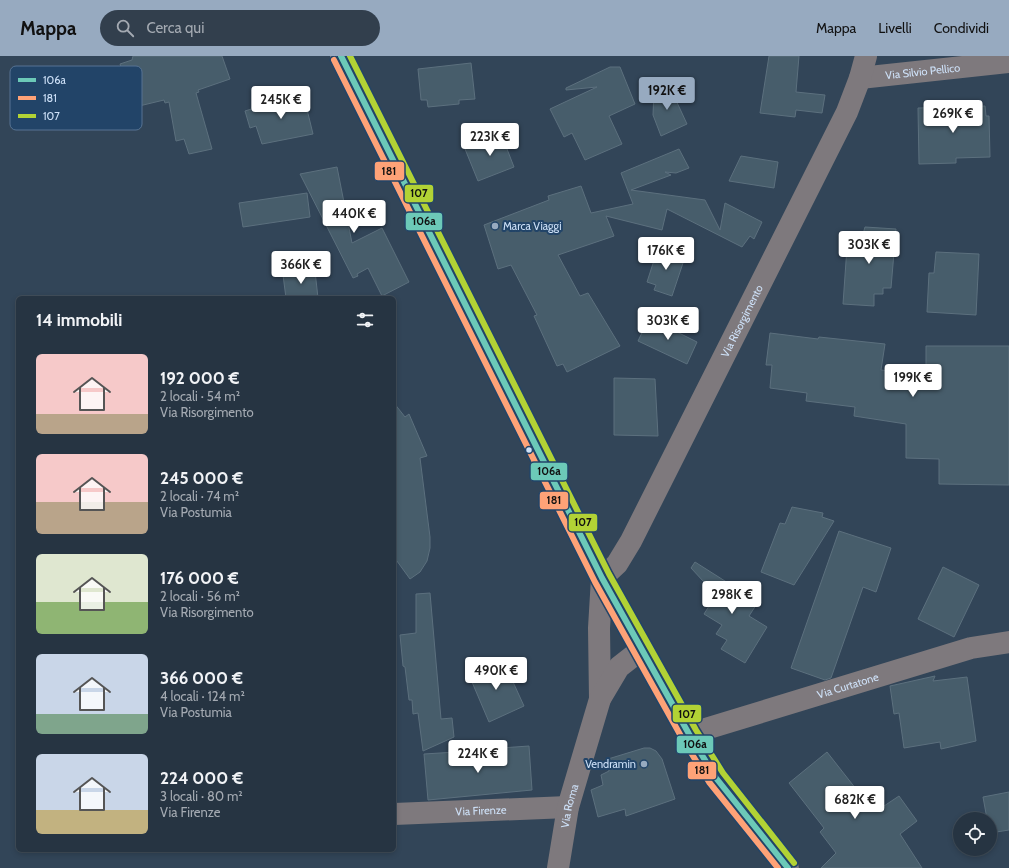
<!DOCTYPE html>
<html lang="it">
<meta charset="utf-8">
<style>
:root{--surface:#263442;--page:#323f4d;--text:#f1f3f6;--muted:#a4aab2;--line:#424f5b;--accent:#97aac0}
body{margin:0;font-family:Cabin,sans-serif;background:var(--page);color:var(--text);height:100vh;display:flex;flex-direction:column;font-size:15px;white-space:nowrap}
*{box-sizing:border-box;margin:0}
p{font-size:13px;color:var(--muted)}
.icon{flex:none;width:22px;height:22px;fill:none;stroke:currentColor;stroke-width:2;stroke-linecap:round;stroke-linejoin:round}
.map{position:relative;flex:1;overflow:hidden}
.side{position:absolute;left:16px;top:240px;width:380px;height:556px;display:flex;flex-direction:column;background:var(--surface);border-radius:6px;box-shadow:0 2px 6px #0003,0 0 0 1px var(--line)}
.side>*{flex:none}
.controls{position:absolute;left:953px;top:756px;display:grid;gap:8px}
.controls a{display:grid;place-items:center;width:44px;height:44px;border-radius:50%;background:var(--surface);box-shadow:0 2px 6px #0003,0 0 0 1px var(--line);font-size:20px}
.price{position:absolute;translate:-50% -34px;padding:0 9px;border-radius:4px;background:#fff;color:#222;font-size:13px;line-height:26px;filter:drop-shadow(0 1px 2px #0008)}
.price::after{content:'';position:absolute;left:50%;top:24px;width:12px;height:9px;margin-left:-6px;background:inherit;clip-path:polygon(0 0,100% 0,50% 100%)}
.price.active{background:var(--accent);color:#111}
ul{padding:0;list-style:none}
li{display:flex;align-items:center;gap:12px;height:100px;padding:0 20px}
li span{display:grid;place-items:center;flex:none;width:112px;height:80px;border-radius:6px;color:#555}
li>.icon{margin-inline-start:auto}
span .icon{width:48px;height:48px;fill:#fffc;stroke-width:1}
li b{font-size:17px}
h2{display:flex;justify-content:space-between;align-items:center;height:48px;padding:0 20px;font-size:17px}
header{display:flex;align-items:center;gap:24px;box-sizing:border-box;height:56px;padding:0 20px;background:var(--accent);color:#111}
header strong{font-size:19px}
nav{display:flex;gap:22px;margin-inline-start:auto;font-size:14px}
.search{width:280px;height:36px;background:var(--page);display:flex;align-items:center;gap:10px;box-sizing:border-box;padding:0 14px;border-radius:22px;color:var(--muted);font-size:15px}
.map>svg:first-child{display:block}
.building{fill:#475d6b;stroke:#5c707e}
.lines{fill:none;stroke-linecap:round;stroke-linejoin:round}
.minor{stroke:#7e797d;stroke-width:22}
.major{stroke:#7b7982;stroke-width:22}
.bus-1-casing{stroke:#224468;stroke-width:9}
.bus-2-casing{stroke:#224468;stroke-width:9}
.bus-3-casing{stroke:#224468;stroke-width:9}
.bus-1{stroke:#6cc9b8;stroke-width:6}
.bus-2{stroke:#fea277;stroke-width:6}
.bus-3{stroke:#b2d235;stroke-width:6}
.poi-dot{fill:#97aac0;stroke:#224468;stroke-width:1.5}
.bus-dot{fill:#cee1f8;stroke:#224468;stroke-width:1.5}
.labels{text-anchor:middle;stroke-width:4;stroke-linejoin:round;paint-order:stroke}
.street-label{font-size:11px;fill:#cee1f8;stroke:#224468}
.poi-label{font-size:11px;fill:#cee1f8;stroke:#224468;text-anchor:start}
.key{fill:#224468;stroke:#567393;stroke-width:1}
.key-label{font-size:11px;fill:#cee1f8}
.line-badge{stroke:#224468;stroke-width:1.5}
.pale-badge-label{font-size:11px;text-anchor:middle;font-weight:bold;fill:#111}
</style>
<header>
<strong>Mappa</strong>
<div class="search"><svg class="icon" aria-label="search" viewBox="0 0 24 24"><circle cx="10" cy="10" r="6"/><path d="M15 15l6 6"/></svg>Cerca qui</div>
<nav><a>Mappa</a><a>Livelli</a><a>Condividi</a></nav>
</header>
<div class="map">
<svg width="1009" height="812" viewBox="0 0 1009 812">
<rect width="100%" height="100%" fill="#324558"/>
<g class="building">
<path d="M133 0H222L230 23 198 34 199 36 196 37 212 93 189 98 184 83 176 85 169 46 165 47 164 44 135 51 120 8 132 4Z"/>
<path d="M769 0H799L796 36 825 39 822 57 796 54 795 61 760 57Z"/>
<path d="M471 7 475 43 459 44V48L428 51 427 44H421L418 13Z"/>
<path d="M610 11H620L635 48 609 60 622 88 585 104 572 77 564 81 550 53 597 31 566 34V32Z"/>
<path d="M668 27 687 68 661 80 653 59 654 35Z"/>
<path d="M303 37 313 78 262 88 256 70 250 72 245 55Z"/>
<path d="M985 50 986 60H989L990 101 956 102V107L919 108 918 52Z"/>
<path d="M500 75 514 111 478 125 465 93 477 88V86Z"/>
<path d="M679 93 689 112 676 117 665 116 671 119 631 134 705 144 720 174 725 147 762 166 754 183 750 180 742 191 667 153 662 174 606 160 614 180 558 199 580 240 588 237 620 290 567 316 563 308 557 310 534 260 537 259 511 209 498 213 484 169 549 144 548 140 581 130 591 157 633 148 621 117Z"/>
<path d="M741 100 778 106 774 132 729 125Z"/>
<path d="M337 111 352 187 382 172 409 226 382 240 368 212 357 218 358 220 353 222 300 118Z"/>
<path d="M307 137 310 161 243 171 239 147Z"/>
<path d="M865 171 896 173 891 232H883V238H874V250L843 248 848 177 863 178Z"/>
<path d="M658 192 685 201 672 240 654 234 656 229 647 226Z"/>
<path d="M936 196 979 198 976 259 927 256 929 217H934Z"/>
<path d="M315 215 318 242H286L283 219Z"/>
<path d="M649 262 697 286 687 308 638 285Z"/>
<path d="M770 277 818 283 819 281 885 288 881 314 926 319V290H1009V429L939 428V403L906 402V368L854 360 855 351 806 345 807 337 770 332 772 309H766Z"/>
<path d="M614 322 655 323 658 380 614 379Z"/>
<path d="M394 347 405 361 409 358 427 400 420 402 430 481V492L427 505 420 516 410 523 394 501V488L396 485 394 471Z"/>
<path d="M792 451 823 457 822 461 834 465 794 529 761 516 780 467 785 468Z"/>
<path d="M839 475 891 492 876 536 863 531 831 622 825 624 791 612Z"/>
<path d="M695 506 758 546 749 560 767 571 745 607 721 593 727 584 716 578 722 569 704 558 716 539 691 512Z"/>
<path d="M943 511 979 529 954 581 918 563Z"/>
<path d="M430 537 441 663 452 662 454 681 423 695 418 657 413 658 412 644H409L405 611 403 610 400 579 416 577V538Z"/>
<path d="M503 604 524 650 489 666 469 619Z"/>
<path d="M935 620 933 625 967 621 976 685 941 693 940 686 904 692 899 657 894 658 890 630Z"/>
<path d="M529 690 532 734 428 744 424 698 456 696 457 704 503 697 501 692Z"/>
<path d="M644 692H650L656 695 662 703 675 743 626 760 625 753 598 761 591 734 603 729 601 719 609 715 608 703Z"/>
<path d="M827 696 867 747 872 744 878 754 899 740 917 765 900 778 922 812H821L836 797 820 776 824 772 789 727Z"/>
<path d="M1009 736V774L990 777V763H987L983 741Z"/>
</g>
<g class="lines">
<g class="minor">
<path id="s1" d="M860 22 1009 6"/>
<path id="s2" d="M600 643 599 572 602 522 617 508 631 485 847 56 860 22 866 0"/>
<path id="s3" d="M689 678 971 592 1009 586"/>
<path id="s4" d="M394 758 568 751"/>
<path id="s5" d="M558 812 568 751 600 643 619 611 642 593"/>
</g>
<path class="major" d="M341 0 602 522 689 678 716 722 788 812"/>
<defs>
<path id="bus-1" d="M341 0 602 522 689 678 716 722 788 812"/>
<path id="bus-2" d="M334 4 595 526 682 682 709 726 778 812"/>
<path id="bus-3" d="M350 0 609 518 696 674 723 717 794 807"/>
</defs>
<use href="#bus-1" class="bus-1-casing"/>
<use href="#bus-2" class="bus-2-casing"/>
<use href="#bus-3" class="bus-3-casing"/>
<use href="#bus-1" class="bus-1"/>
<use href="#bus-2" class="bus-2"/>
<use href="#bus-3" class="bus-3"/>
</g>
<g class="poi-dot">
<circle cx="495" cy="170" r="4"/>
<circle cx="644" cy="708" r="4"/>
</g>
<circle class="bus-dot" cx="529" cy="394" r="3.5"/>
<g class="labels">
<g class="street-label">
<text dy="4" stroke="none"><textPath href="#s1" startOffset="63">Via Silvio Pellico</textPath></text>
<text dy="4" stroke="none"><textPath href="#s2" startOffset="415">Via Risorgimento</textPath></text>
<text dy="4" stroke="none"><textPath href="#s3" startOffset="166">Via Curtatone</textPath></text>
<text dy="4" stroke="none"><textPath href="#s5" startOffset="63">Via Roma</textPath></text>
<text dy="4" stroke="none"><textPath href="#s4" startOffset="87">Via Firenze</textPath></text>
</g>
<g class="poi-label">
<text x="503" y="174">Marca Viaggi</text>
<text x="636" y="712" text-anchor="end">Vendramin</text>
</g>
</g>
<rect x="10" y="10" width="132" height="64" rx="6" class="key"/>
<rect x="18" y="22" width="18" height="4" fill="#6cc9b8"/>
<rect x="18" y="40" width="18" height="4" fill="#fea277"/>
<rect x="18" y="58" width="18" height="4" fill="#b2d235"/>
<g class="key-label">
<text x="43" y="28">106a</text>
<text x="43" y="46">181</text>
<text x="43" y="64">107</text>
</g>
<g class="line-badge">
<rect x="374" y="105" width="31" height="20" rx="4" fill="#fea277"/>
<rect x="404" y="128" width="30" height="19" rx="4" fill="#b2d235"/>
<rect x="405" y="156" width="38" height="19" rx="4" fill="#6cc9b8"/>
<rect x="530" y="406" width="38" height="19" rx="4" fill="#6cc9b8"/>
<rect x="539" y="435" width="30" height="19" rx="4" fill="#fea277"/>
<rect x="568" y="457" width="30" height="19" rx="4" fill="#b2d235"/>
<rect x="672" y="648" width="30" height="19" rx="4" fill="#b2d235"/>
<rect x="676" y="679" width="38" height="19" rx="4" fill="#6cc9b8"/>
<rect x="687" y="705" width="30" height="19" rx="4" fill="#fea277"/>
</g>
<g class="pale-badge-label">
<text x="389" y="119">181</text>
<text x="419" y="141">107</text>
<text x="424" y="169">106a</text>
<text x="549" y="419">106a</text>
<text x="554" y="448">181</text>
<text x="583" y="470">107</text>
<text x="687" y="662">107</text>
<text x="695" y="692">106a</text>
<text x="702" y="718">181</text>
</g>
</svg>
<div class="controls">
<a><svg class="icon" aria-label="locate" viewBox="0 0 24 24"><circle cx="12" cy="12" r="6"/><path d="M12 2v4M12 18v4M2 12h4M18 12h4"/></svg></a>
</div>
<b class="price active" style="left:667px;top:55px">192K €</b>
<b class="price" style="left:281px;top:64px">245K €</b>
<b class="price" style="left:953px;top:78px">269K €</b>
<b class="price" style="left:490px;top:101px">223K €</b>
<b class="price" style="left:354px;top:178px">440K €</b>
<b class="price" style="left:869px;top:209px">303K €</b>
<b class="price" style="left:666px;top:215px">176K €</b>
<b class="price" style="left:301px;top:229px">366K €</b>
<b class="price" style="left:668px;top:285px">303K €</b>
<b class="price" style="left:913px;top:342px">199K €</b>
<b class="price" style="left:732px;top:559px">298K €</b>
<b class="price" style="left:496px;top:635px">490K €</b>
<b class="price" style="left:478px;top:718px">224K €</b>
<b class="price" style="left:855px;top:764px">682K €</b>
<section class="side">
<h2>14 immobili<svg class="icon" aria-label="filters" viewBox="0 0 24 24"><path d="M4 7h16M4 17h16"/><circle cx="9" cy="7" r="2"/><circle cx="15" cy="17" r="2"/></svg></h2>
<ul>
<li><span style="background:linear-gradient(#f6c9c9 75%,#b9a48a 0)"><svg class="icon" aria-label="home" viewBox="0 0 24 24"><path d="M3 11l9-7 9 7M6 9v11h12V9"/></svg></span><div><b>192 000 €</b><p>2 locali · 54 m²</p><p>Via Risorgimento</p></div></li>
<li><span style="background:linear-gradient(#f6c9c9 60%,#b9a48a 0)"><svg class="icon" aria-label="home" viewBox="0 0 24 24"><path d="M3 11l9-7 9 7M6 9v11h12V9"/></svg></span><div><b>245 000 €</b><p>2 locali · 74 m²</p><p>Via Postumia</p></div></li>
<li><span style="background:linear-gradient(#dfe7d0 60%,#8fb573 0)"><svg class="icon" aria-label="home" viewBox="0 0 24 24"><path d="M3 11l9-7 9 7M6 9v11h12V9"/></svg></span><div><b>176 000 €</b><p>2 locali · 56 m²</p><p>Via Risorgimento</p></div></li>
<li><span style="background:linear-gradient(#c9d6e8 75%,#7fa58c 0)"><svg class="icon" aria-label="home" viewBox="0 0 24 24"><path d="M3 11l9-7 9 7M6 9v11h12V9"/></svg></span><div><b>366 000 €</b><p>4 locali · 124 m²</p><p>Via Postumia</p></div></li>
<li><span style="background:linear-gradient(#c9d6e8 70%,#c2b280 0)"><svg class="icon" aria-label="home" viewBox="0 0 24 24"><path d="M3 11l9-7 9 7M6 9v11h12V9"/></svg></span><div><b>224 000 €</b><p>3 locali · 80 m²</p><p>Via Firenze</p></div></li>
</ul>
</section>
</div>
